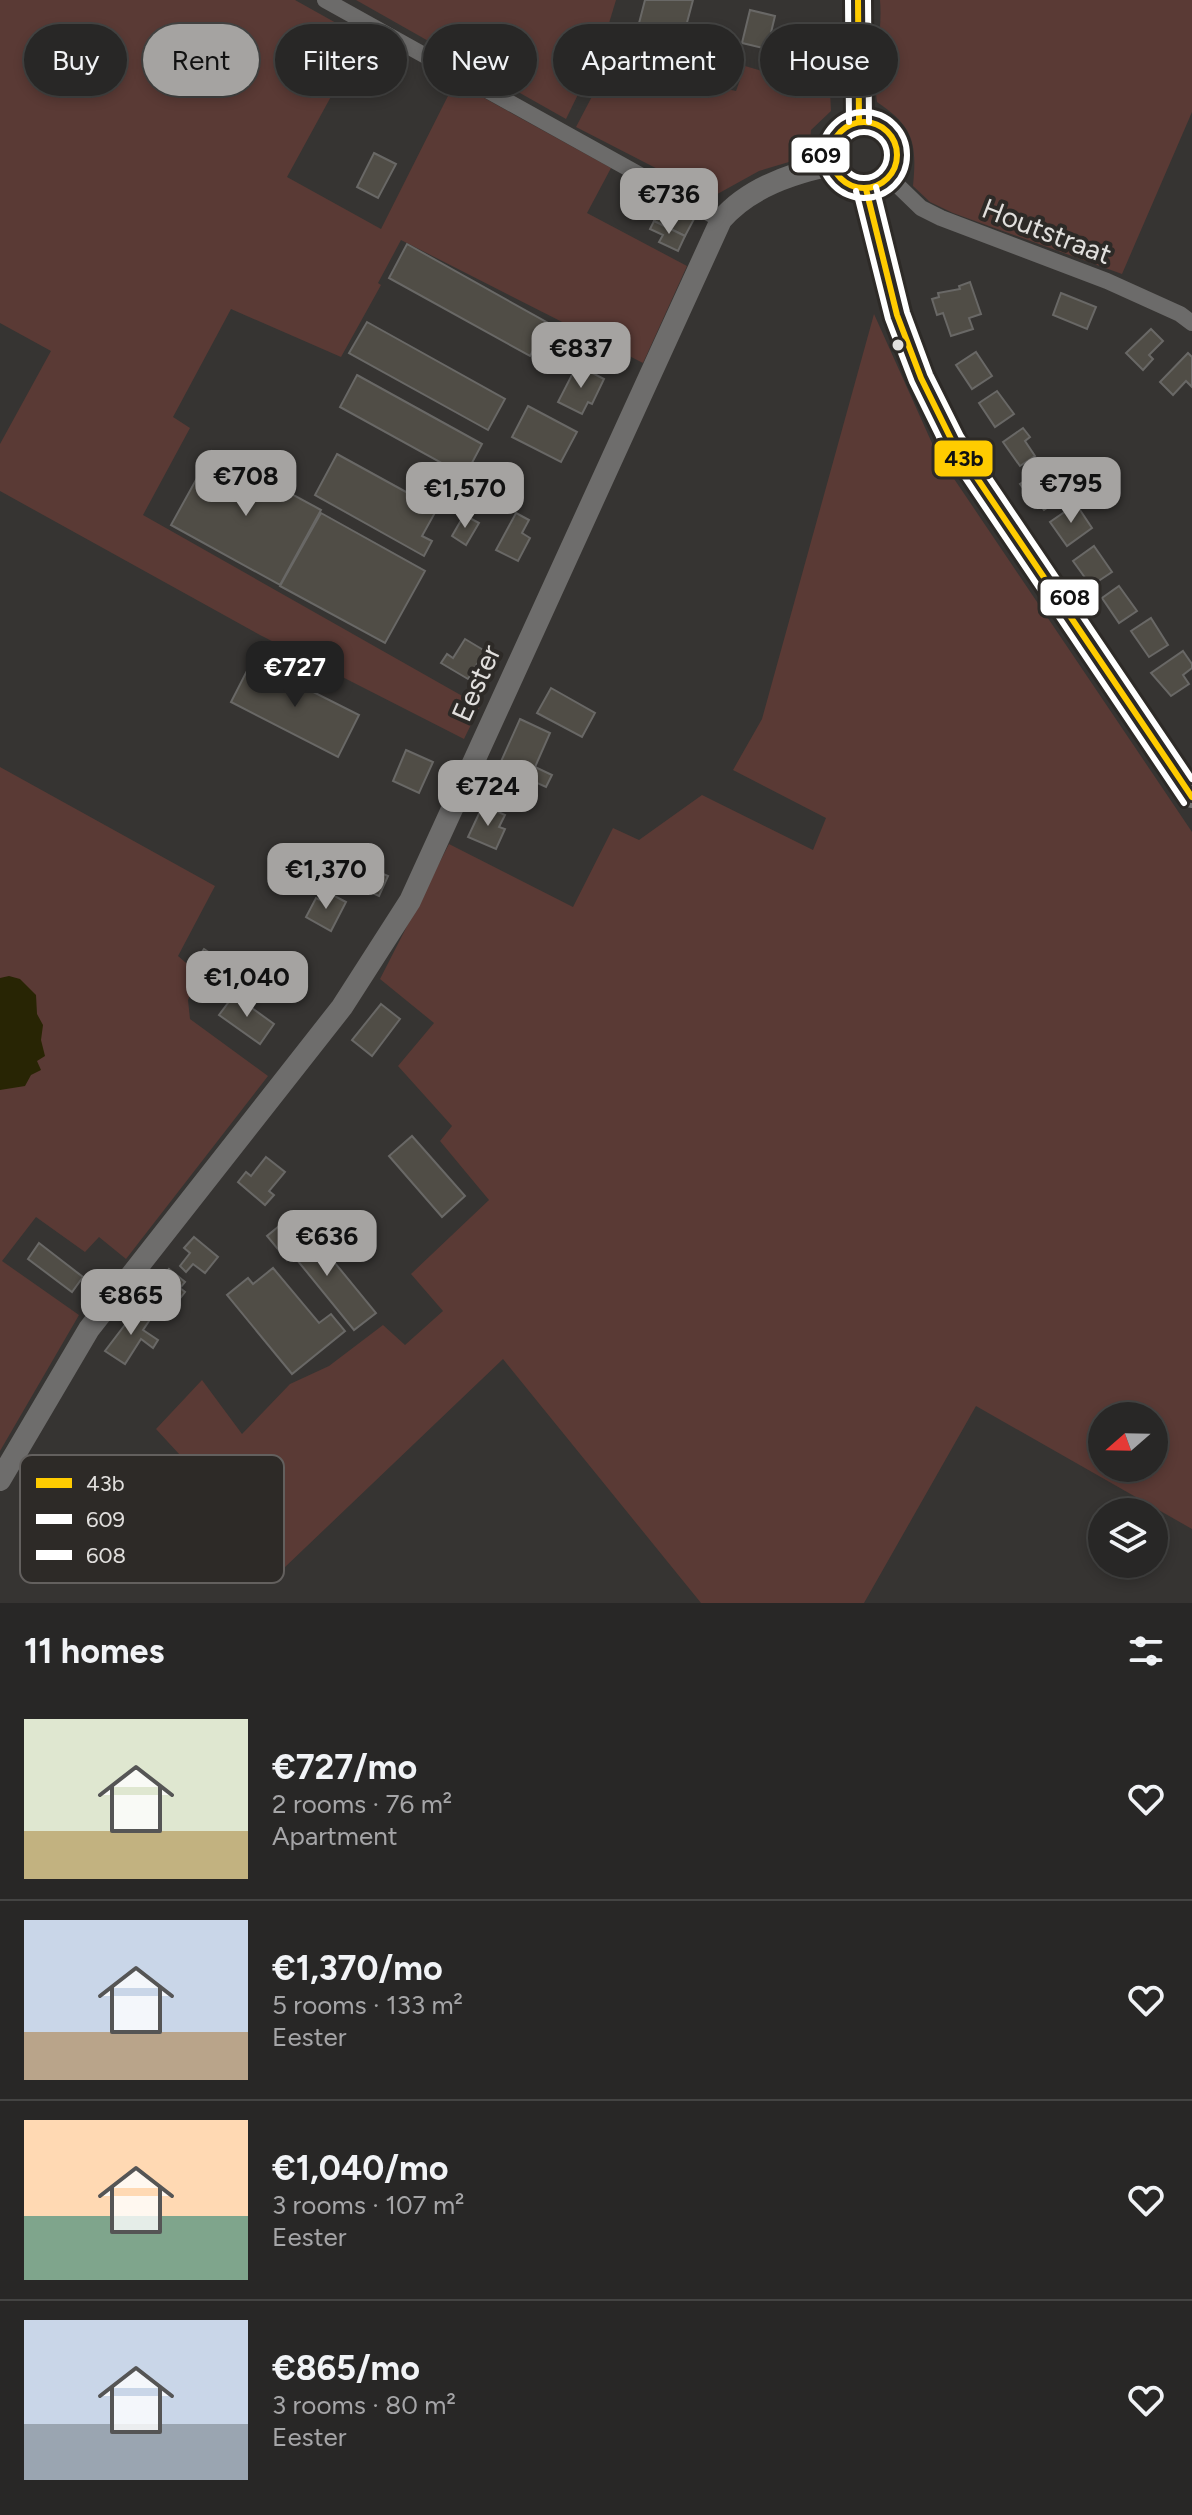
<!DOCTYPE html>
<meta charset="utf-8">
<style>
:root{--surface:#282726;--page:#343332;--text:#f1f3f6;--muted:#a5a5a7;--line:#444443;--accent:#a5a3a1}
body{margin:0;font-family:Figtree,sans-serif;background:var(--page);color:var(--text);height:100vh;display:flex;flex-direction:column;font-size:30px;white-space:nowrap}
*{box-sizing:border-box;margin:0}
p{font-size:26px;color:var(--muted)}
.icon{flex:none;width:44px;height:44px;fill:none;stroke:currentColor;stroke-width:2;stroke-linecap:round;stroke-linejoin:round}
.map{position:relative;height:1603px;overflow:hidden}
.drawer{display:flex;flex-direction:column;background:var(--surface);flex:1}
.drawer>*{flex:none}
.banner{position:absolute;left:24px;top:24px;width:1144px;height:72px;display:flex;gap:16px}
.needle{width:52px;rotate:250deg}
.buttons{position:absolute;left:1088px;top:1402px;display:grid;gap:16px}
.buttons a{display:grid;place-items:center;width:80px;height:80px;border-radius:50%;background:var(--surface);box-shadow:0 4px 12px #0003,0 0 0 2px var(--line);font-size:40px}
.price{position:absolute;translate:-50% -68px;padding:0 18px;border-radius:16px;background:var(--accent);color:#111;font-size:26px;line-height:52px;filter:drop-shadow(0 2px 4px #0008)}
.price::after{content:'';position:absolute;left:50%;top:48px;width:24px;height:18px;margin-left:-12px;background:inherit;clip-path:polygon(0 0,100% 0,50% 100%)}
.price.on{background:#222;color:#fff}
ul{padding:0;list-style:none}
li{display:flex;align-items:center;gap:24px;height:200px;padding:0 24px}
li+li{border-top:2px solid var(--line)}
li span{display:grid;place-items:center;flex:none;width:224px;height:160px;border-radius:0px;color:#555}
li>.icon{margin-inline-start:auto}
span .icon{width:96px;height:96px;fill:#fffc;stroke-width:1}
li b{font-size:34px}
h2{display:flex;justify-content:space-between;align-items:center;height:96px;padding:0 24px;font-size:34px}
.chip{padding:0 28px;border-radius:36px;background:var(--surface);box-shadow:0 4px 12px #0003,0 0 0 2px var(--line);font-size:28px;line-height:72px}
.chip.on{background:var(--accent);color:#111}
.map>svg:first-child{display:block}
.green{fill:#5a3a35;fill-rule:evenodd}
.water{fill:#282504}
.building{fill:#504d46;stroke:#696866;stroke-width:2}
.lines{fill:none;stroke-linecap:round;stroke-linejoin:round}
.street{stroke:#6c6b6a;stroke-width:16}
.secondary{stroke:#6e6d6c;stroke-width:22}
.bus-1-casing{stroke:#2d2a27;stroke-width:12}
.bus-2-casing{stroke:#2d2a27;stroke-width:12}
.bus-3-casing{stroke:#2d2a27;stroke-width:12}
.bus-1{stroke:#fc0;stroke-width:6}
.bus-2{stroke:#fff;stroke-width:6}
.bus-3{stroke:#fff;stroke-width:6}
.bus-dot{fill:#e1dfdd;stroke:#2d2a27;stroke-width:3}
.labels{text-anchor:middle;stroke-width:8;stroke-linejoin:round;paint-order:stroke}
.street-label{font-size:28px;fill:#e1dfdd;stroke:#2d2a27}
.key{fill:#2d2a27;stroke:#63605e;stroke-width:2}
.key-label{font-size:22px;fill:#e1dfdd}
.line-badge{stroke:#2d2a27;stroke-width:3}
.pale-badge-label{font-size:22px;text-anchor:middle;font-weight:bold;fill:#111}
</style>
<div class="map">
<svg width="1192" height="1603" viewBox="0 0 1192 1603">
<rect width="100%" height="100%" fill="#363432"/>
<g class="green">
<path d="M0 0H295L363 38 287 177 381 229 455 82 611 168 587 213 687 266 643 363 401 240 378 283 381 285 341 357 231 309 173 417 190 428 143 515 480 706 464 739 260 635 0 491V444L51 351 0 323Z"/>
<path d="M356 0H616L603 43 566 119Z"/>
<path d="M880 0H1192V112L1122 274 953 213 930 202 913 186C917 143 914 127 877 102 872 67 883 36 880 0Z"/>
<path d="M609 64 736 91 745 66 830 91 831 111 811 130 809 153 799 159 759 171 712 197 576 127Z"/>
<path d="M874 314 936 452 1192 832V1529L976 1406 864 1603H701L503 1359 284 1568 156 1429 202 1380 242 1434 290 1384 329 1366 383 1325 405 1345 443 1311 411 1274 489 1200 440 1141 452 1126 398 1066 434 1023 380 979 449 844 573 907 613 828 639 840 702 795 813 850 826 818 733 770 762 719ZM1102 1416H1154V1468H1102Z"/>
<path d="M0 767 215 886 178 956 199 974 188 1000 190 1019 268 1076 126 1259 99 1237 85 1252 36 1217 2 1261 79 1315 0 1451Z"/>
</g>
<path class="water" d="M9 976 20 979 36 995 37 1014 43 1025 41 1040 45 1056 37 1061 41 1070 31 1075 25 1086 0 1090V978Z"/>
<g class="building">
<path d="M645 0H693L685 30 739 44 731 75 670 58 667 68 630 58Z"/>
<path d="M750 10 775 16 767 49 742 43Z"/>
<path d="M374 153 396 164 378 198 357 187Z"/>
<path d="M654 200 694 219 685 236 654 221 656 217 648 213Z"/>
<path d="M654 221 685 236 678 251 659 242 663 235 650 229Z"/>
<path d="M407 244 548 323 530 356 389 278Z"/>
<path d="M970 282 981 314 969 318 973 329 951 336 943 313 937 315 932 299 939 297 938 293 960 289 959 286Z"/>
<path d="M1061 293 1096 307 1087 329 1053 315Z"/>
<path d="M367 322 505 399 488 430 349 353Z"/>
<path d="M1151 329 1163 341 1149 355 1153 359 1143 370 1126 353Z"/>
<path d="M976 352 992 376 972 389 956 365Z"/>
<path d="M1188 353 1192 357V387L1186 381 1173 395 1160 382Z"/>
<path d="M577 365 604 379 592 404 588 402 582 414 558 402Z"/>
<path d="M357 375 482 444 465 476 340 407Z"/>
<path d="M997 391 1014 414 995 427 979 403Z"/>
<path d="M528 406 577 432 561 462 512 437Z"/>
<path d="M1023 428 1030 437 1025 441 1035 456 1020 466 1003 442Z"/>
<path d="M212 451 321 510 280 585 171 525Z"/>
<path d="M337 454 437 509 422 536 432 541 424 556 315 495Z"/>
<path d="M1051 462 1069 493 1044 510 1031 493 1028 495 1020 484Z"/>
<path d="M1076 504 1092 528 1067 546 1050 522Z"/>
<path d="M321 513 425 571 385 643 280 586Z"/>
<path d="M516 513 529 520 522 533 530 538 518 561 496 550Z"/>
<path d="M464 515 479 523 466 545 452 536Z"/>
<path d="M1094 546 1112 572 1091 586 1073 561Z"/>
<path d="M1119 586 1137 611 1119 623 1102 598Z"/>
<path d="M1151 618 1168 645 1149 657 1131 631Z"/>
<path d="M465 639 485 651 468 679 441 663 447 654 453 658Z"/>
<path d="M1183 651 1192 664V668L1183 675 1189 684 1171 696 1151 673Z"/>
<path d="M252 661 359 715 338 757 231 702Z"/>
<path d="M551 688 595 713 582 737 537 713Z"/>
<path d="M520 719 550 733 535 767 552 775 546 787 499 766Z"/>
<path d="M406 750 433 762 419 793 393 781Z"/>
<path d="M483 805 505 815 499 827 505 829 496 849 468 837Z"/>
<path d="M360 864 388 876 379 896 342 880 348 866 357 870Z"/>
<path d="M327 892 346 902 331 931 306 917 316 898 322 901Z"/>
<path d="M204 949 239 972 233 983 197 959Z"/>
<path d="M234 995 274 1024 260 1044 219 1015Z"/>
<path d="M381 1004 400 1019 372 1056 352 1040Z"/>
<path d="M412 1136 465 1196 442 1217 389 1156Z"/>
<path d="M266 1157 285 1172 269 1191 274 1195 265 1205 238 1182 246 1172 251 1176Z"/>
<path d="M278 1227 295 1249 312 1235 376 1313 354 1330 293 1255 287 1260 267 1236Z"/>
<path d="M194 1237 218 1257 205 1273 193 1264 186 1272 180 1266 190 1253 184 1248Z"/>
<path d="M39 1243 83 1277 72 1292 28 1259Z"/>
<path d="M273 1268 319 1323 331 1314 345 1331 292 1374 227 1295 248 1278 253 1284Z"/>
<path d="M169 1269 185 1282 180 1288 185 1292 175 1305 161 1295 167 1288 159 1281Z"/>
<path d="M137 1309 151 1318 143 1330 158 1340 153 1348 141 1339 125 1364 105 1351Z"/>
</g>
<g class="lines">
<g class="street">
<path d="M325 0 721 220"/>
<path d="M889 177 921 208 941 218 1107 281 1180 314 1192 323"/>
</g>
<g class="secondary">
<path d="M858 0 859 122"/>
<circle cx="864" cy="155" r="33"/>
<path d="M866 189 897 315 921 378 952 441 1192 797"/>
<path d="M0 1480 89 1329 342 1007 410 901 721 220C748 188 792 173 832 165"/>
</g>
<defs>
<g id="bus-1">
<path d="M858 0 859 122"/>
<circle cx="864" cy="155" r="33"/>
<path d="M866 189 897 315 921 378 952 441 1192 797"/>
</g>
<g id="bus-2">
<path d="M848 0 849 122"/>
<circle cx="864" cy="155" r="43"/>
<path d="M856 191 888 319 912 382 943 445 1184 803"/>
</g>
<g id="bus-3">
<path d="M868 0 869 122"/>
<circle cx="864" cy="155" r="23"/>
<path d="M876 187 907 312 930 374 961 436 1192 779"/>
</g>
</defs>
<use href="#bus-1" class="bus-1-casing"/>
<use href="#bus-2" class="bus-2-casing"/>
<use href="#bus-3" class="bus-3-casing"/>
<use href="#bus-1" class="bus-1"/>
<use href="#bus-2" class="bus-2"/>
<use href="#bus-3" class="bus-3"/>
</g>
<circle class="bus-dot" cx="898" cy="345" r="7"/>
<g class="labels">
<g class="street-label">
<text transform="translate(1047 231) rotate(21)" y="10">Houtstraat</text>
<text transform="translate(476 683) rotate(-66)" y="10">Eester</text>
</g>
</g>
<rect x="20" y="1455" width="264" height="128" rx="12" class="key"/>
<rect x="36" y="1478" width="36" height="10" fill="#fc0"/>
<rect x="36" y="1514" width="36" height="10" fill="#fff"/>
<rect x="36" y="1550" width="36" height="10" fill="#fff"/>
<g class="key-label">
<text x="86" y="1491">43b</text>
<text x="86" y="1527">609</text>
<text x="86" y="1563">608</text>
</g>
<g class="line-badge">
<rect x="790" y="136" width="61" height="38" rx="8" fill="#fff"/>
<rect x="933" y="439" width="61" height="39" rx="8" fill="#fc0"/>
<rect x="1039" y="578" width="61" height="39" rx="8" fill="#fff"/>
</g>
<g class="pale-badge-label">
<text x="821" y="163">609</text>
<text x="964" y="466">43b</text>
<text x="1070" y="605">608</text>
</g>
</svg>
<div class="buttons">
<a><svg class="needle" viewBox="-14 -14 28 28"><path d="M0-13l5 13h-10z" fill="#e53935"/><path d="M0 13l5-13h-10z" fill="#a5a5a7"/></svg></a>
<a><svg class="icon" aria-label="layers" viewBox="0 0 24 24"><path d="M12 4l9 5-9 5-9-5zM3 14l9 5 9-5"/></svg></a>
</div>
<b class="price" style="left:669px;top:236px">€736</b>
<b class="price" style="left:581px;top:390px">€837</b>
<b class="price" style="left:246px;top:518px">€708</b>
<b class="price" style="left:1071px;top:525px">€795</b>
<b class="price" style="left:465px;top:530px">€1,570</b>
<b class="price on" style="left:295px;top:709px">€727</b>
<b class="price" style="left:488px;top:828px">€724</b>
<b class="price" style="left:326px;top:911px">€1,370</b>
<b class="price" style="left:247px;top:1019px">€1,040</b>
<b class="price" style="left:327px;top:1278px">€636</b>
<b class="price" style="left:131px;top:1337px">€865</b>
<div class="banner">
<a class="chip">Buy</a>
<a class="chip on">Rent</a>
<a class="chip">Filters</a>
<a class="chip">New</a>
<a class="chip">Apartment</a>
<a class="chip">House</a>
</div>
</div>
<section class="drawer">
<h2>11 homes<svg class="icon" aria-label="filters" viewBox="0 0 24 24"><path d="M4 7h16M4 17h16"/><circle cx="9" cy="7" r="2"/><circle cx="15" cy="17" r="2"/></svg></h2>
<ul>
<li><span style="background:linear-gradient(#dfe7d0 70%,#c2b280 0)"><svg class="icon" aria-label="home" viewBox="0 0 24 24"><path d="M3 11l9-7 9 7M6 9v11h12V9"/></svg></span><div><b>€727/mo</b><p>2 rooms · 76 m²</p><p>Apartment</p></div><svg class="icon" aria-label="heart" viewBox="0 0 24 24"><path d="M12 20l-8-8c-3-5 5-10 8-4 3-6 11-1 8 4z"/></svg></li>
<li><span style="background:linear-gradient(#c9d6e8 70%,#b9a48a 0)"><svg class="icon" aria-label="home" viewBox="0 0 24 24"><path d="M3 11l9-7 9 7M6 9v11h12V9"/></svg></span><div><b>€1,370/mo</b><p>5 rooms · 133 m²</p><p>Eester</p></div><svg class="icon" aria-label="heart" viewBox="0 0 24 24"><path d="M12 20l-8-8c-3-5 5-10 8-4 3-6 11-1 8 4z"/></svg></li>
<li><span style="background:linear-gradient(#ffd9b3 60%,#7fa58c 0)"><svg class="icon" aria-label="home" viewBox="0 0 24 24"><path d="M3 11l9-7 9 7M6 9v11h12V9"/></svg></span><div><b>€1,040/mo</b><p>3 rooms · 107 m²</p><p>Eester</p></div><svg class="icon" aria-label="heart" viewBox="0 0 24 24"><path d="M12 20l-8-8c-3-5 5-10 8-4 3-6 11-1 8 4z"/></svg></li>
<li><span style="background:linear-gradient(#c9d6e8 65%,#9aa5b1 0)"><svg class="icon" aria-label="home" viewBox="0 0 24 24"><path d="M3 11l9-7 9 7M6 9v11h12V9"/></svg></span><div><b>€865/mo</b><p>3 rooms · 80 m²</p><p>Eester</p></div><svg class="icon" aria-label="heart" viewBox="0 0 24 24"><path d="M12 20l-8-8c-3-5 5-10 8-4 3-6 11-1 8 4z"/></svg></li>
</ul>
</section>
